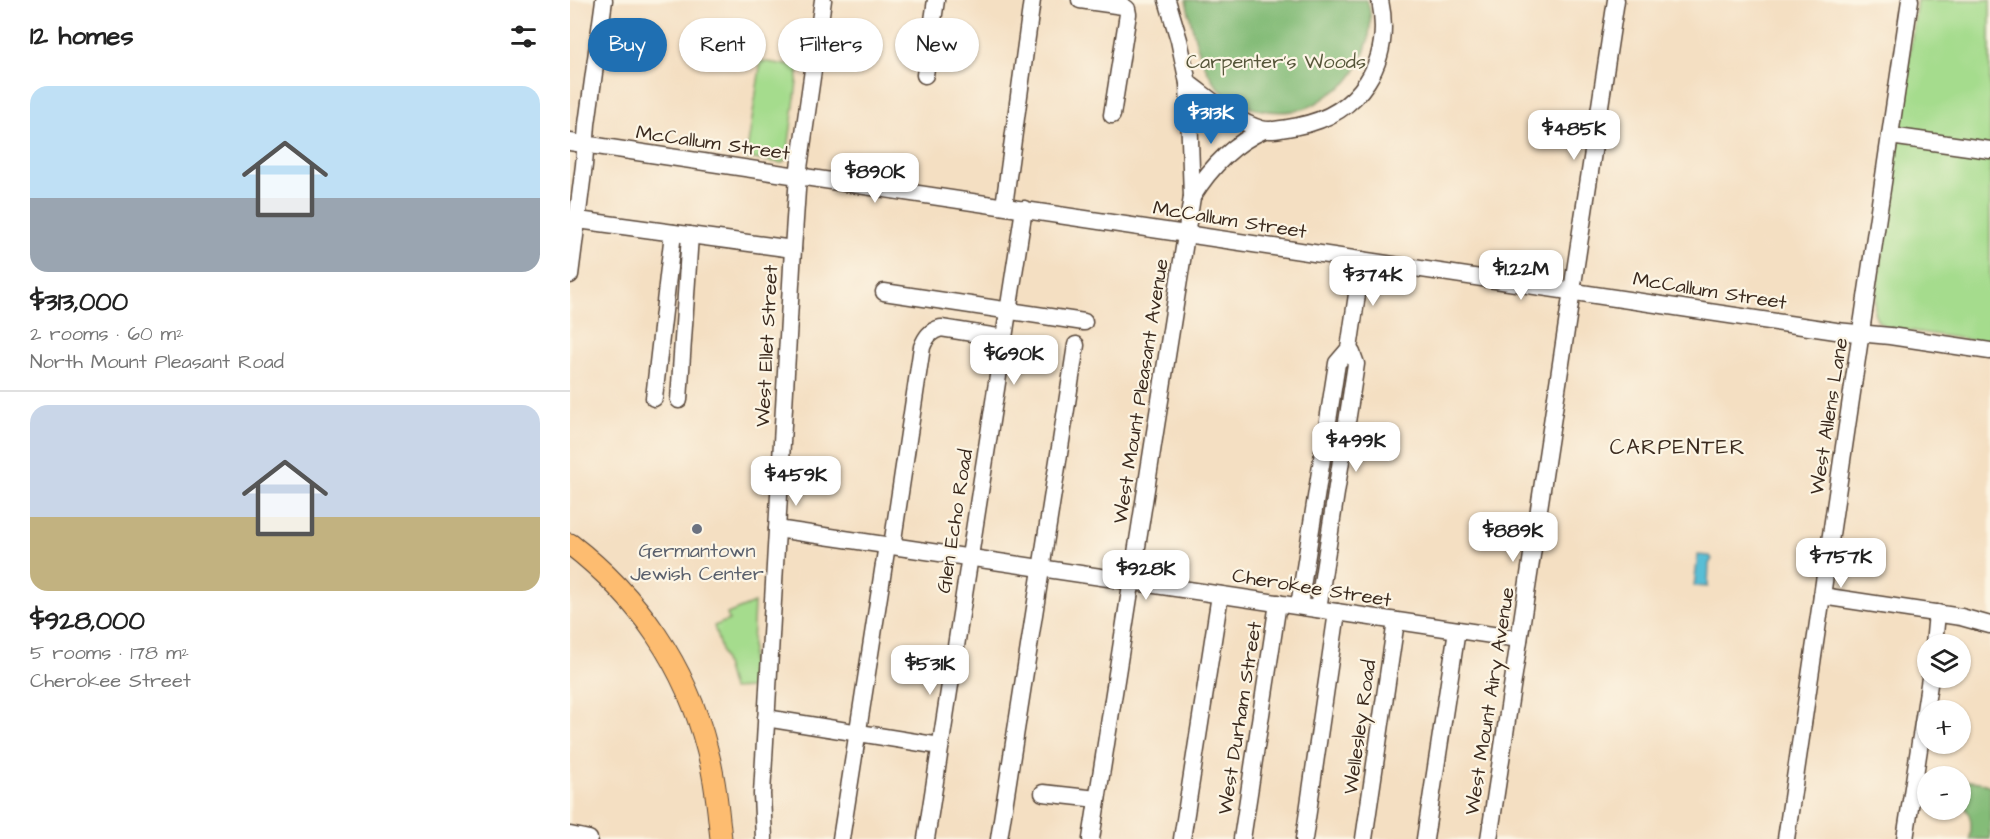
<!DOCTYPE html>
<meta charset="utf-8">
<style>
:root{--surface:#fff;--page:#f6f6f6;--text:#222;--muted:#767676;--line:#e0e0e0;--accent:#1f6fb2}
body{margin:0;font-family:"Architects Daughter",sans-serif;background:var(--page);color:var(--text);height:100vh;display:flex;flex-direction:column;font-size:22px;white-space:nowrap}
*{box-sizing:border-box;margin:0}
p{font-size:20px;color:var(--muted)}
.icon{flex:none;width:33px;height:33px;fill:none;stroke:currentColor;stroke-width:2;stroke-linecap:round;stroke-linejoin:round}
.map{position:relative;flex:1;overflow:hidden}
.side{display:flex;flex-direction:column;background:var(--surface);width:570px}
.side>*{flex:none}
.guide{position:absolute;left:18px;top:18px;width:570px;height:54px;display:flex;gap:12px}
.controls{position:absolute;left:1347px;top:634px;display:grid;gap:12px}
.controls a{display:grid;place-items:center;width:54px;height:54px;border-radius:50%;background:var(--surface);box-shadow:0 2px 4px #0004;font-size:30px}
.price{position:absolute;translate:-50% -51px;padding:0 14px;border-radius:12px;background:#fff;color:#222;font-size:20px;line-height:39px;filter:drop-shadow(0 2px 3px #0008)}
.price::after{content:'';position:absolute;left:50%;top:36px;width:18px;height:14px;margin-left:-9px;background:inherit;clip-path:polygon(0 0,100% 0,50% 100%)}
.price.selected{background:var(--accent);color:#fff}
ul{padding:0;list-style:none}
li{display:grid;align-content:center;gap:12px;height:318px;padding:0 30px}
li+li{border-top:2px solid var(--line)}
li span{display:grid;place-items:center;height:186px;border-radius:18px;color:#555}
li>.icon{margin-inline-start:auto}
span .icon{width:108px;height:108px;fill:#fffc;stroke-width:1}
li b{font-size:26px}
h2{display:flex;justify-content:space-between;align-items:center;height:72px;padding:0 30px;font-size:26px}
.pill{padding:0 21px;border-radius:27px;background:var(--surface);box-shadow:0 2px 4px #0004;font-size:21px;line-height:54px}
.pill.selected{background:var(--accent);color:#fff}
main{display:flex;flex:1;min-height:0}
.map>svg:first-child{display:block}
.green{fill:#a5dc8d;stroke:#708356;stroke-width:1.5}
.forest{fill:#84bc78;stroke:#60734b;stroke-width:1.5}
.water{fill:#58bed5;stroke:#4a747a;stroke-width:1.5}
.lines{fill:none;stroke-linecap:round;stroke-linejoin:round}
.minor-casing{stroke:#574537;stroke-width:19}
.major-casing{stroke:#574537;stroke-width:23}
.minor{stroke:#fff;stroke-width:16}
.major{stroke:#fdbc6f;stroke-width:21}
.worship-dot{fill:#6b7280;stroke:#fcf5e5;stroke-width:2}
.labels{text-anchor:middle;stroke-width:4.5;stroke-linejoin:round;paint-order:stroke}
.park-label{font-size:20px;fill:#56563a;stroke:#fcf5e5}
.street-label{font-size:20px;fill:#3b2a1e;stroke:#fcf5e5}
.worship-label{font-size:20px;fill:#5b616d;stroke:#fcf5e5}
.neighbourhood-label{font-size:21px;letter-spacing:1.5px;fill:#3b2a1e;stroke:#fcf5e5}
</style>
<main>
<section class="side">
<h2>12 homes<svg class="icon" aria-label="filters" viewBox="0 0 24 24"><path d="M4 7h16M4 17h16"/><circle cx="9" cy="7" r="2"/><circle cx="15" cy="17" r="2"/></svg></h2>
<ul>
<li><span style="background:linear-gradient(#bfe0f5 60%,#9aa5b1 0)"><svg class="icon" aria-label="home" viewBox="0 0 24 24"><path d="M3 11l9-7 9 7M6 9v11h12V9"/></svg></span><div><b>$313,000</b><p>2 rooms · 60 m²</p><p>North Mount Pleasant Road</p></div></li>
<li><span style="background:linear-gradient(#c9d6e8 60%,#c2b280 0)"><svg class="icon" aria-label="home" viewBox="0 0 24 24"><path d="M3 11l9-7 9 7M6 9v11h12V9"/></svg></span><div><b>$928,000</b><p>5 rooms · 178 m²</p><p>Cherokee Street</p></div></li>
</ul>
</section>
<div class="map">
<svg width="1420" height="839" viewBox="0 0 1420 839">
<rect width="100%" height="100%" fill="#fcf5e5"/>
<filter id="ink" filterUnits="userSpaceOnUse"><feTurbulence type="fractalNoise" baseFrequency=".0167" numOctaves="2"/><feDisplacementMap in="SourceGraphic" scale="12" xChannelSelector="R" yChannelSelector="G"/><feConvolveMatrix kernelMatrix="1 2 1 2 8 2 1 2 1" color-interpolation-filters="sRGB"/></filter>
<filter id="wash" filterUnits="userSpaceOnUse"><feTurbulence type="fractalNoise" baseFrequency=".008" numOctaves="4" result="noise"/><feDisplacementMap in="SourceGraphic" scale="24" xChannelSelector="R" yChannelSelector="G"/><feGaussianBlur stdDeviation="1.35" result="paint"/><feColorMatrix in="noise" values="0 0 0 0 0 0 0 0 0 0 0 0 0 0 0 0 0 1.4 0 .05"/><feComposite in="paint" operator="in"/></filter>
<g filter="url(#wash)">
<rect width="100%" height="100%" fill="#f4dfc2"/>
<g class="green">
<path d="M1347 0H1420V343L1316 327 1308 321 1304 312Z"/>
<path d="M191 61 229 67 217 158 212 163 176 158Z"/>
<path d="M184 603 180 688 162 689 144 626 159 620 157 614Z"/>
</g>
<g class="forest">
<path d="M616 0H797C802 13 801 27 798 41 794 55 788 70 778 81 774 86 768 89 763 92 754 98 746 105 736 108 705 117 663 110 644 82 628 59 622 27 616 0Z"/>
<path d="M1391 780 1410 782 1420 786V839H1400C1402 823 1402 814 1391 802Z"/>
</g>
<path class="water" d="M1128 555 1140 556 1142 559 1139 564 1138 587 1124 586Z"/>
</g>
<g filter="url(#ink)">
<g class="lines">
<defs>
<g id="minor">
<path d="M510 0 553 6 557 9 558 14 542 115"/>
<path d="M597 0 609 40 618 83 622 197"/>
<path d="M355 75 366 0"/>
<path d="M618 83C640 99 664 121 691 129 701 132 717 128 728 126 790 114 823 62 810 0"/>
<path d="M1320 136 1420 150"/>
<path d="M0 142 1266 331 1320 336 1420 351"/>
<path d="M434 206 462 0"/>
<path d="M8 220 223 249"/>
<path d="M0 275 14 165 17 124 34 0"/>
<path d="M314 292 514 322"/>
<path d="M84 398 103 233"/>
<path d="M109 400 120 235"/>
<path d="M207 529 949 639"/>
<path d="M322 546 352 347C356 337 360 331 371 328L434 338"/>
<path d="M1252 596 1391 617 1420 625"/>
<path d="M729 606 767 363 779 349 792 260"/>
<path d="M748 609 786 364 782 353 779 349"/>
<path d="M1364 645 1367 613"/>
<path d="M196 718 370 746"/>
<path d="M473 793 527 799"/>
<path d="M0 835 19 839"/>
<path d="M194 839 192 794 223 249 228 175 253 0"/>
<path d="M271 839 317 545"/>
<path d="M356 839 454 209"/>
<path d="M429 839 506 345"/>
<path d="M521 839 622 197C640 168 662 144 694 130"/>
<path d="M612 839 650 595"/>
<path d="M672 839 708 603"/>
<path d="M734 839 767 612"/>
<path d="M794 839 826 621"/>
<path d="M855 839 887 630"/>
<path d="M919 839 1046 0"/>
<path d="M1216 839 1340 0"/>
<path d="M1335 839 1360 678"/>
</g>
<path id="major" d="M0 544C68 596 116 666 137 749 145 778 148 809 151 839"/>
</defs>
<use href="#minor" class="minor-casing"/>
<use href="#major" class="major-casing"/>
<use href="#minor" class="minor"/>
<use href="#major" class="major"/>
</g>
</g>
<circle class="worship-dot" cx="127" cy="529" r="6"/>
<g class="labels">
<g class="park-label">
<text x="706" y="68">Carpenter's Woods</text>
</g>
<g class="street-label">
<text transform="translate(143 142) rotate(8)" y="7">McCallum Street</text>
<text transform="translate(660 219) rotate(9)" y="7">McCallum Street</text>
<text transform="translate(1140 290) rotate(9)" y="7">McCallum Street</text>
<text transform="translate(196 346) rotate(-87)" y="7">West Ellet Street</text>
<text transform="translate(570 391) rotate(-81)" y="7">West Mount Pleasant Avenue</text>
<text transform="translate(1258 416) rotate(-81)" y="7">West Allens Lane</text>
<text transform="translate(384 521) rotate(-81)" y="7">Glen Echo Road</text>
<text transform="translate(742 587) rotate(9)" y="7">Cherokee Street</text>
<text transform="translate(919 701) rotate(-81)" y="7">West Mount Airy Avenue</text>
<text transform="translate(669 718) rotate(-81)" y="7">West Durham Street</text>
<text transform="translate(789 727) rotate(-82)" y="7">Wellesley Road</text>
</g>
<g class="worship-label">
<text x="127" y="557">Germantown<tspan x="127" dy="23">Jewish Center</tspan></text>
</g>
<g class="neighbourhood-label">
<text x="1108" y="454">CARPENTER</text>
</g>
</g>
</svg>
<div class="controls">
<a><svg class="icon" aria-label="layers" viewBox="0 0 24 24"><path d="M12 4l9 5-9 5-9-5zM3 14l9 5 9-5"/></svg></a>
<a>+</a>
<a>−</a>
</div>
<b class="price selected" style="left:641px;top:145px">$313K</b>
<b class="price" style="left:1004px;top:161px">$485K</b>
<b class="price" style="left:305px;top:204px">$890K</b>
<b class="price" style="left:951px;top:301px">$1.22M</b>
<b class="price" style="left:803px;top:307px">$374K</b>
<b class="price" style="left:444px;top:386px">$690K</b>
<b class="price" style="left:786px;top:473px">$499K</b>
<b class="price" style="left:226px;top:507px">$459K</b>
<b class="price" style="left:943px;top:563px">$889K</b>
<b class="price" style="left:1271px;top:589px">$757K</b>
<b class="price" style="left:576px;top:601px">$928K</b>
<b class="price" style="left:360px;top:696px">$531K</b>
<div class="guide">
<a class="pill selected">Buy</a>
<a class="pill">Rent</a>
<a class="pill">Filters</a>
<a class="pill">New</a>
</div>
</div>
</main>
